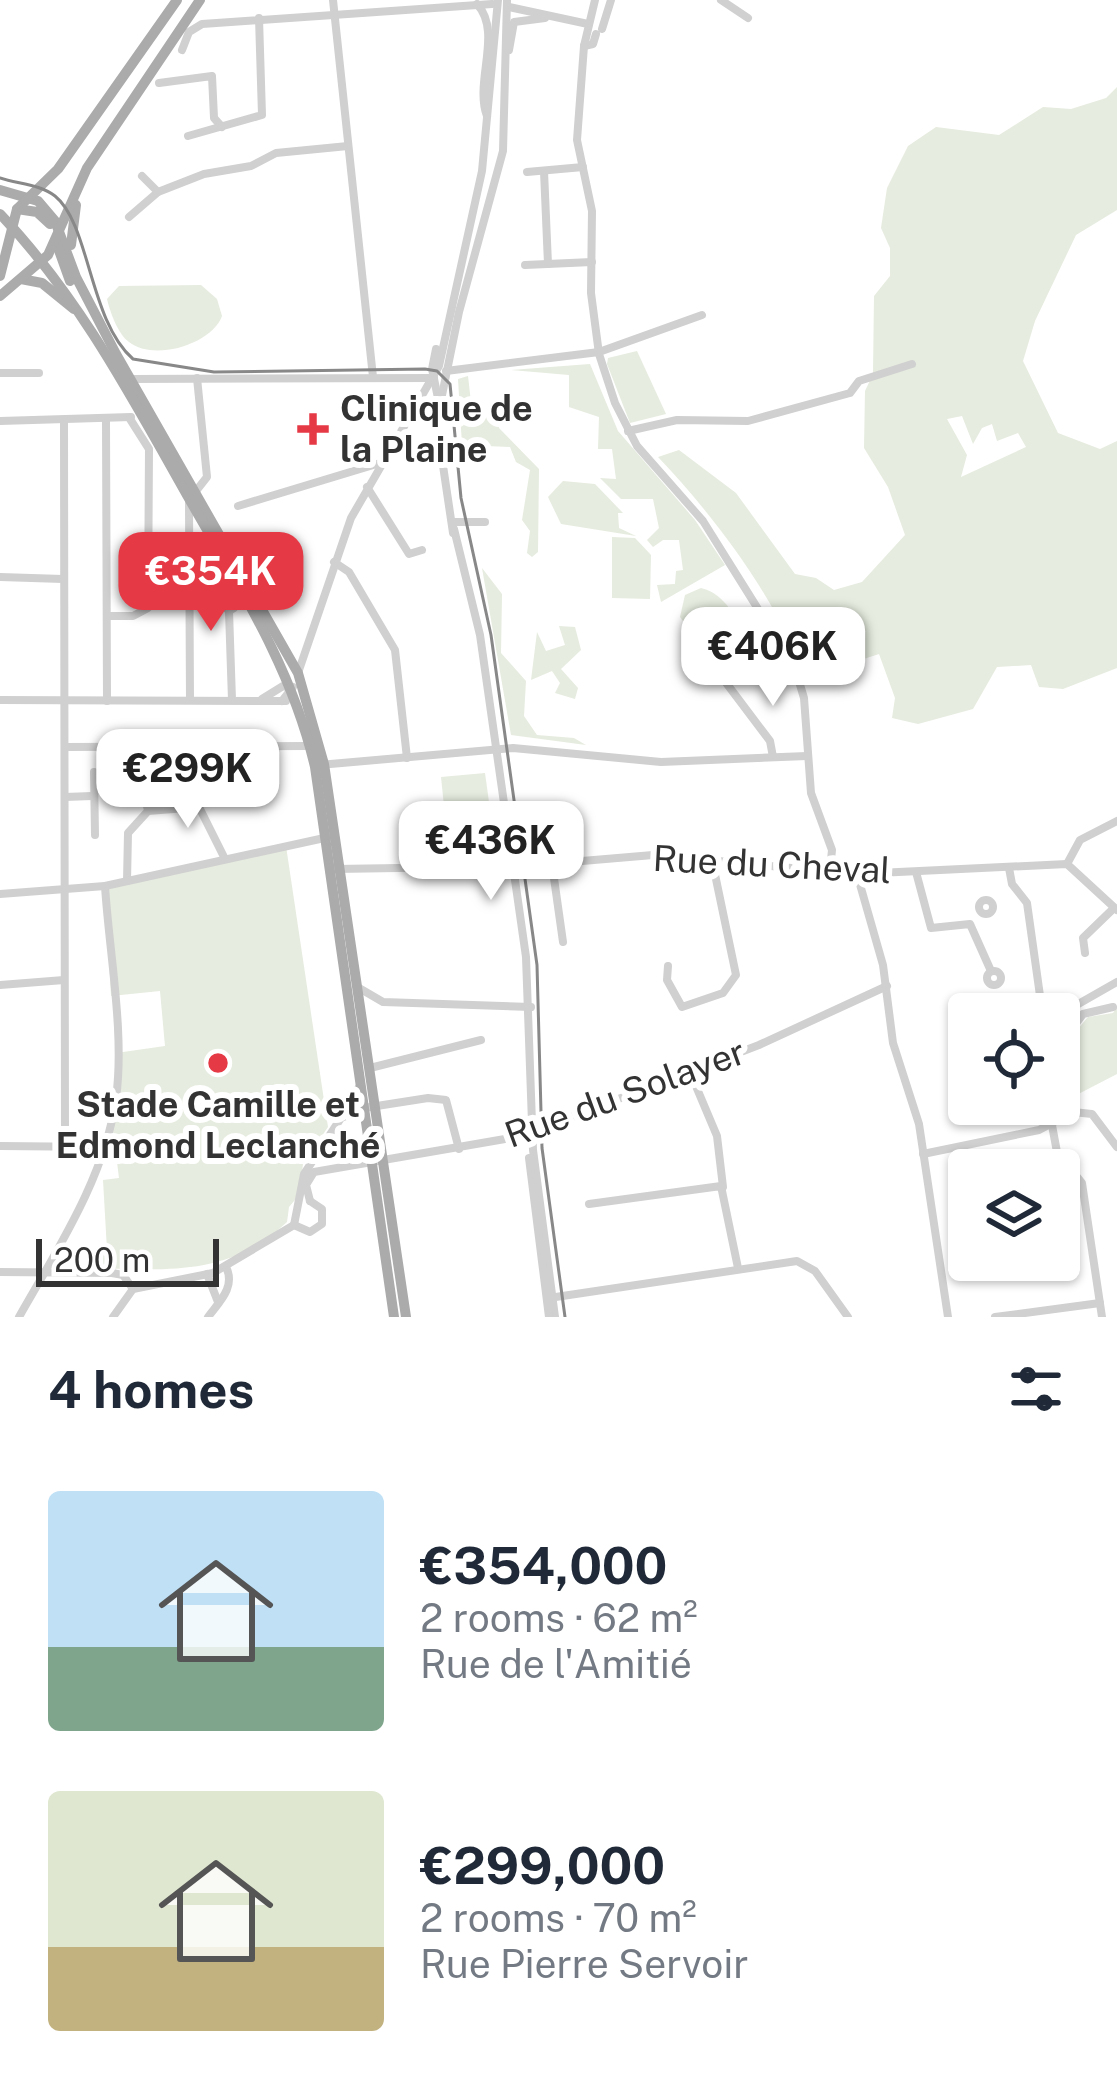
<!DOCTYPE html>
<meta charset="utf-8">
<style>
:root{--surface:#fff;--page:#f6f6f7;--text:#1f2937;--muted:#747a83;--accent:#e63946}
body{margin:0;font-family:"Public Sans",sans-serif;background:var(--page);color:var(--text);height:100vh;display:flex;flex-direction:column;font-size:45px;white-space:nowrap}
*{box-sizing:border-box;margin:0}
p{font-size:39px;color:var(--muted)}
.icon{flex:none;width:66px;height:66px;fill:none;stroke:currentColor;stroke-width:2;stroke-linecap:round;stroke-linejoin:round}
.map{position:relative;height:1317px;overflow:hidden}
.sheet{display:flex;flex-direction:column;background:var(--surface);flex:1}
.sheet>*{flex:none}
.tools{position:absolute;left:948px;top:993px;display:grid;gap:24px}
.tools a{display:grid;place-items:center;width:132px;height:132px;border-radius:12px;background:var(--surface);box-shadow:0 3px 9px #0004;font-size:60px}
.scale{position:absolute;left:36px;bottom:30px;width:183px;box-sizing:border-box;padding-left:12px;border:6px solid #333;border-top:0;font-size:33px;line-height:42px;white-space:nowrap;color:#333;-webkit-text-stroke:9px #fff;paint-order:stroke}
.price{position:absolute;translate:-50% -102px;padding:0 27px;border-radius:24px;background:#fff;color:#222;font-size:39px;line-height:78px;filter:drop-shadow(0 3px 6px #0008)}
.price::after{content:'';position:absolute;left:50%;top:72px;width:36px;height:27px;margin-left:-18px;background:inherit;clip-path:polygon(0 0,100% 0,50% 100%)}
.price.current{background:var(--accent);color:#fff}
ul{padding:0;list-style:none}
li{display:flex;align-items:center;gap:36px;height:300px;padding:0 48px}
li span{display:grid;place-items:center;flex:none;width:336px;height:240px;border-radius:12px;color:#555}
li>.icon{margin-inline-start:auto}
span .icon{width:144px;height:144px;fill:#fffc;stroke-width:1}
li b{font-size:51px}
h2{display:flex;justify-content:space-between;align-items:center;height:144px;padding:0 48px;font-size:51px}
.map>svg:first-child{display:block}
.green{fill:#e6ecdf;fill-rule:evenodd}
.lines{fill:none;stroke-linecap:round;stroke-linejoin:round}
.minor{stroke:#d0d0d0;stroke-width:8}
.major{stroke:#ababab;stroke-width:10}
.tram{stroke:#888;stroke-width:3}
.poi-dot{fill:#e63946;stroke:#fff;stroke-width:4.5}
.labels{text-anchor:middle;stroke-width:12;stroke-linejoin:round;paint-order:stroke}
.poi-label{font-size:36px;font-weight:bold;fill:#333;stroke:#fff;text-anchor:start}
.street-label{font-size:36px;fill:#333;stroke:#fff}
</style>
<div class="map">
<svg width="1117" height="1317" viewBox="0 0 1117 1317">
<rect width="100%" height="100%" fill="#fff"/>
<g class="green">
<path d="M1117 87V210L1076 235 1035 321 1023 361 1058 433 1100 449 1117 441V668L1063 689 1039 687 1031 665 997 667 973 709 918 724 892 718 895 698 879 654 806 678C776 598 716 518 658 457L679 450 736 493 795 574 816 578 834 590 862 582 905 535 888 487 864 448 865 391 873 374 874 296 890 276V248L881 228 887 188 908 146 936 127 999 135 1043 107 1071 109 1106 98ZM962 416 973 444 982 428 992 424 997 441 1018 433 1026 447 961 477 967 455 947 419Z"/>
<path d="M201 285 217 299 222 316C212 344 154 362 129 342 118 334 110 312 107 299L119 286Z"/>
<path d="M637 351 666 414 630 423 607 364 608 358Z"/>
<path d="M590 364 618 431 695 520 725 565 661 602 657 585 675 584 676 571 683 570 679 540H663L653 547 647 540 659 528 653 499H621L600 478 616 479 612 449H598L599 417 569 407V375L511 370Z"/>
<path d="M468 376 472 411 499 413V428L539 469 538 552 532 557 527 553 530 531 522 520 530 470 516 462 510 447 462 445 458 379Z"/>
<path d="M563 481 595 484 623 513H618L619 528 636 536 561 524 548 497Z"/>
<path d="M612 537 635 538 651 555 650 599 612 598Z"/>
<path d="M482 568 502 594 501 653 526 681 524 716 537 735 574 738 586 745 511 735Z"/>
<path d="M701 588C723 593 741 619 741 641L729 655 706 652 680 617 685 595Z"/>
<path d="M559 626 575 627 581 650 561 669 578 688 575 699 555 693 560 683 552 671 531 680 537 632 546 651 565 645Z"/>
<path d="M485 773 496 853 489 863 450 864 441 777Z"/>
<path d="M286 846 328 1127 303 1164 299 1195 289 1207 287 1222C226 1279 163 1269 86 1268L85 1250H107L103 1180 119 1178 112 1123 116 1053 165 1046 160 991 111 996 105 886Z"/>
<path d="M1117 1007V1074L1059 1104V1051L1088 1017 1113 1013Z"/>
</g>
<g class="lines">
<g class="minor">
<path d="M333 0 373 377"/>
<path d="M595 0 584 46 577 140 592 211 591 293 599 354 615 403 637 446 703 521 795 668 804 698 811 793 832 850 830 870"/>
<path d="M721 0 748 18"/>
<path d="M477 4C503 32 474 82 487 116"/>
<path d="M509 7 588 24"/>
<path d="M602 29 611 0"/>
<path d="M584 46 593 44 596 34"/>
<path d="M182 50 189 32 202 24 492 4"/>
<path d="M509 50 514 22 545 18"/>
<path d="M159 83 212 76 214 118 222 127"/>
<path d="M188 136 262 115 259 18"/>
<path d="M544 171 548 264"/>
<path d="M527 172 583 167"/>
<path d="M142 176 158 192"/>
<path d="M129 217 158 192 204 174 251 166 276 153 348 146"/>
<path d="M525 265 592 262"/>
<path d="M436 349 432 369 439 403"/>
<path d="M446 371 599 352 702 315"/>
<path d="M0 373H39"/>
<path d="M130 379 434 378"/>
<path d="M64 420 65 1146"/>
<path d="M0 421 131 417"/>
<path d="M106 421 107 701"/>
<path d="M628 431 677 420 748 421 850 393 859 381 912 364"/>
<path d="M367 487 409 554 422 550"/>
<path d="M196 491 207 477 197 378"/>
<path d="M189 503 190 700"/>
<path d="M238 506 380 463"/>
<path d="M453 522H485"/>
<path d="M454 529 480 635 526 957 533 1150 555 1317"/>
<path d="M453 533 438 432 440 405 459 312 503 151 507 0"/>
<circle cx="189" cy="563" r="6"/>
<path d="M334 562 349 572 395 650 407 758"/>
<path d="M0 577 63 579"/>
<path d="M230 601 234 608 229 611 224 606Z"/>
<path d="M229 611 232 700"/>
<path d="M107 616H133L148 608 149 449 130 419"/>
<path d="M298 673 351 518 439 366 482 171 498 0"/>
<path d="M724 680 770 741 773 757"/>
<path d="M262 699 283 686 291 688"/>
<path d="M0 700 286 701"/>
<path d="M282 701 293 687"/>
<path d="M65 747 309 746"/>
<path d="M236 747 253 794"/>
<path d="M319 765 513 748 661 762 807 756"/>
<path d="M94 772 95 835"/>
<path d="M65 797 92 796"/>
<path d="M148 811 199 807 225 859"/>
<path d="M552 864 563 942"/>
<path d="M1067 864 1080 840 1117 821"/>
<path d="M1009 868 1012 884 1027 903 1042 1010"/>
<path d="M335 869 523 866 653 855 857 874 1067 864 1117 910"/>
<path d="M916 872 931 928 970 924 991 971"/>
<path d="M857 874 883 965 893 1043 919 1124 948 1317"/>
<path d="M127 881 128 833 148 811 135 747"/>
<path d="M0 894 105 886 329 837"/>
<circle cx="986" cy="907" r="7"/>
<path d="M1085 953 1083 938 1113 909"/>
<path d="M668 966 667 980 682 1007 723 993 736 975 712 860"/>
<circle cx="994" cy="978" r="7"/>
<path d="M0 985 64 980"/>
<path d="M359 988 383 1002 531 1007"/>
<path d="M1059 1015 1117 982"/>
<path d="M1059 1046 1083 1014 1113 1007"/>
<path d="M370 1068 481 1040"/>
<path d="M690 1072 717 1136 723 1187"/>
<path d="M1048 1104 1057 1152 1082 1183 1102 1317"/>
<path d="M342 1115 359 1087"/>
<path d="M0 1146 104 1147"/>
<path d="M923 1154 1039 1130 1073 1112 1092 1114 1117 1147"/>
<path d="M529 1158 549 1317"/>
<path d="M310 1201 306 1185 314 1172 522 1136 759 1045 887 986"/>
<path d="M589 1204 721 1186 738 1268"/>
<path d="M294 1225 304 1174 341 1118 364 1108 428 1098 446 1100 459 1149"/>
<path d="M294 1225 310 1232 322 1224V1209L310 1201"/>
<path d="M0 1272 112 1273 123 1275 133 1289"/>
<path d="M207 1274 218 1302"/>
<path d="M549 1298 797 1261 815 1271 848 1317"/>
<path d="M19 1317C57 1250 106 1175 116 1098 125 1034 109 951 105 886"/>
<path d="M113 1317 133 1289 213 1273 294 1225"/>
<path d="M208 1317C219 1302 236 1287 226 1267"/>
<path d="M995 1317 1100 1303"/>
</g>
<g class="major">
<path d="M0 190 38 201 55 221 76 277 116 354 298 673 324 764 406 1317"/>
<path d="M17 209 37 212 50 224"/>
<path d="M0 214C79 297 131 396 187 495 237 583 292 667 315 767L394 1317"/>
<path d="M56 242 70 281"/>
<path d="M71 245 76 205"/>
<path d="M0 276 17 209 58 169 177 0"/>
<path d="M21 279 42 283 74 309"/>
<path d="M0 296 48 255 87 168 200 0"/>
</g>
<path class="tram" d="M0 178C17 184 40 184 55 196 90 224 89 321 133 359L214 372 425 369 437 371 450 384 461 498 491 635 537 965 542 1148 565 1317"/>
</g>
<g class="poi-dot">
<path d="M307 411h12v12h12v12h-12v12h-12v-12h-12v-12h12z"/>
<circle cx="218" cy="1063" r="12"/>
</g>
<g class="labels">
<g class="poi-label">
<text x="340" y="421">Clinique de<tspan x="340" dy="41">la Plaine</tspan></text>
<text x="218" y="1117" text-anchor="middle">Stade Camille et<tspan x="218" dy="41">Edmond Leclanché</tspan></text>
</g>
<g class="street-label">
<text transform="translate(772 864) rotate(3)" y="13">Rue du Cheval</text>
<text transform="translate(625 1093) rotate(-20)" y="13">Rue du Solayer</text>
</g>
</g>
</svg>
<div class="tools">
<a><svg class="icon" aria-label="locate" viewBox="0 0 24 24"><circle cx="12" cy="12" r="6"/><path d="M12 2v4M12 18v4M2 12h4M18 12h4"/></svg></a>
<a><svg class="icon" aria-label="layers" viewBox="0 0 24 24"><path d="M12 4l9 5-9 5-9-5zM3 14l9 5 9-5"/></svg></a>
</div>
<div class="scale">200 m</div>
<b class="price current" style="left:211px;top:634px">€354K</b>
<b class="price" style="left:773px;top:709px">€406K</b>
<b class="price" style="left:188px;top:831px">€299K</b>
<b class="price" style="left:491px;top:903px">€436K</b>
</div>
<section class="sheet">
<h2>4 homes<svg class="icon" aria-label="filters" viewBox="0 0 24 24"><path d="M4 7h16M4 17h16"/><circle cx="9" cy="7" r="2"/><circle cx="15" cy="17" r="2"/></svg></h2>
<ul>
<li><span style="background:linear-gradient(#bfe0f5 65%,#7fa58c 0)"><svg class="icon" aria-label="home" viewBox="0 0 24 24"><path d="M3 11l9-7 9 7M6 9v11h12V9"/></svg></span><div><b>€354,000</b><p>2 rooms · 62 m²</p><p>Rue de l'Amitié</p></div></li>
<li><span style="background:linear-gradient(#dfe7d0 65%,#c2b280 0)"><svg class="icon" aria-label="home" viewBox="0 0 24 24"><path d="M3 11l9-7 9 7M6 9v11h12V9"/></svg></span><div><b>€299,000</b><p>2 rooms · 70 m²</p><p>Rue Pierre Servoir</p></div></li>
</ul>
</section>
